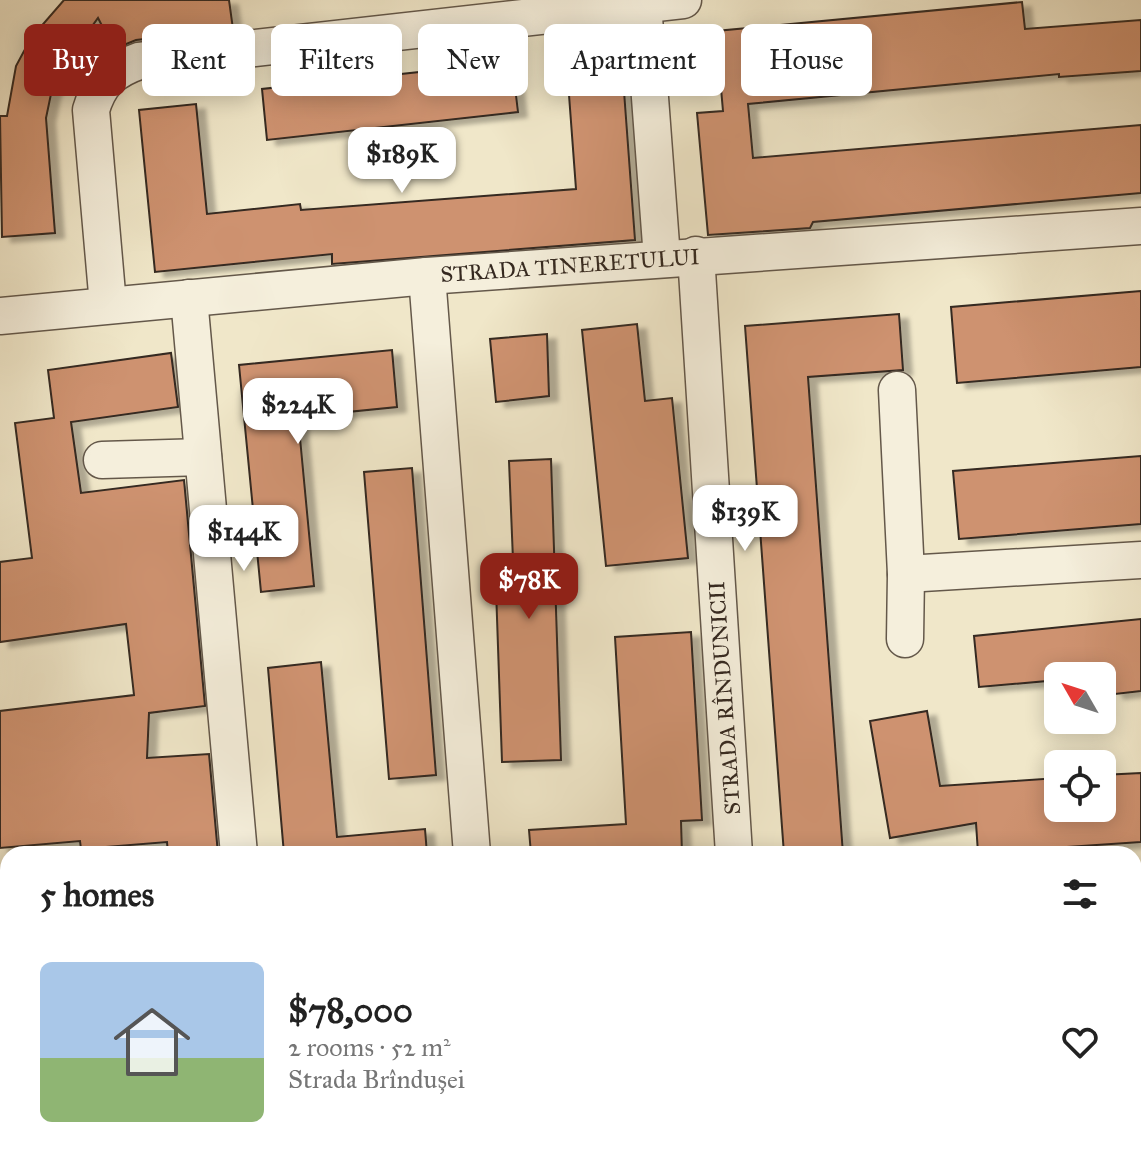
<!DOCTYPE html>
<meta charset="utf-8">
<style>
:root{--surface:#fff;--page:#f2f2f2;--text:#222;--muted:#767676;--accent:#8f2418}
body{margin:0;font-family:"IM FELL Great Primer",serif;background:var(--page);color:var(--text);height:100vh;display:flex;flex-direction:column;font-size:30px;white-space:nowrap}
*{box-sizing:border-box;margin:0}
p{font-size:26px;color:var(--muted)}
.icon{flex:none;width:44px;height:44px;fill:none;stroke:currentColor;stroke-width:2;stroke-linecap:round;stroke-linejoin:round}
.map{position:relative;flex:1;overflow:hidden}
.side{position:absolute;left:0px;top:846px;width:1142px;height:312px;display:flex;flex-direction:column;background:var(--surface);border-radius:24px 24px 0 0;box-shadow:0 4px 20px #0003}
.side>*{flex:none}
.top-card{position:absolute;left:24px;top:24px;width:1094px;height:72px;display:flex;gap:16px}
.needle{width:52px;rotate:309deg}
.controls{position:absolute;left:1044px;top:662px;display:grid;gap:16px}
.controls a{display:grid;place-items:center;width:72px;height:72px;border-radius:12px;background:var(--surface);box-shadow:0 4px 20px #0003;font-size:40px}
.price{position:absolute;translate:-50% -68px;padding:0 18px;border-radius:16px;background:#fff;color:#222;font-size:26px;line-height:52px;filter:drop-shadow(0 2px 4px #0008)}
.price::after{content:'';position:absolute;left:50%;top:48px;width:24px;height:18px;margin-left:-12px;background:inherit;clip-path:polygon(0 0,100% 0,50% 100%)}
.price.current{background:var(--accent);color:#fff}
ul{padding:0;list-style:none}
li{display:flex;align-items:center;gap:24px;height:200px;padding:0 40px}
li span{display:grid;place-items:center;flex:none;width:224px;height:160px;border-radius:12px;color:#555}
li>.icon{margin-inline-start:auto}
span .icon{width:96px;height:96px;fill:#fffc;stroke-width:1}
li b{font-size:34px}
h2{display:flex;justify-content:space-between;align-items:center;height:96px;padding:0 40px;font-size:34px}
.tag{padding:0 28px;border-radius:12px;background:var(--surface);box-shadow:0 4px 20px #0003;font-size:28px;line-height:72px}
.tag.current{background:var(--accent);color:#fff}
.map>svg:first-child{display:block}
.building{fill:#ce9270;stroke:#352920;stroke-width:2;filter:url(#shadow)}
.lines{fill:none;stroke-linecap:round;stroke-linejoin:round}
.minor-casing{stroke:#64584a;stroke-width:39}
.minor{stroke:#f5efdc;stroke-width:36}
.labels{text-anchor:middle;stroke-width:6;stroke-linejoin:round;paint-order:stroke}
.street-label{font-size:22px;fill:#352920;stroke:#f5efdc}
</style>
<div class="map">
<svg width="1141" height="1158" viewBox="0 0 1141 1158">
<defs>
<filter id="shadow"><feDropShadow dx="9" dy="5" stdDeviation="2" flood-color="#0004"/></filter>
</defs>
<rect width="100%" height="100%" fill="#f0e7c9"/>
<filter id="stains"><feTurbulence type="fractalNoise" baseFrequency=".0025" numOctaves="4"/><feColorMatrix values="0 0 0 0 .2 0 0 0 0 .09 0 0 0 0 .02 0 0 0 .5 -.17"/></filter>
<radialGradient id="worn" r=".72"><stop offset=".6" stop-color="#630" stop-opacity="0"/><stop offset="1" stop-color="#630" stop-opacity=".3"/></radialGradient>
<g class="building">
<path d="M64 0H229L233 29 136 40 114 49 98 18 62 68 51 94 46 118 55 233 2 237 0 116H7L16 66 31 38Z"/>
<path d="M1022 2 1025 29 1141 20V71L1059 77V74L748 104 753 158 1141 125V193L813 222 810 228 708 235 697 113 723 111 716 31Z"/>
<path d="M620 37 635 240 332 264V254L155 272 139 110 196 104 207 214 300 204 301 210 576 189 565 41Z"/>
<path d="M512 62 518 112 267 140 262 89Z"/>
<path d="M1141 291V367L957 383 951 307Z"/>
<path d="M899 314 903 370 808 377 843 854H784L745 326Z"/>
<path d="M637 324 645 401 672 398 688 558 606 566 582 330Z"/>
<path d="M547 334 549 396 496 402 490 339Z"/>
<path d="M392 350 397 407 298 417 314 586 261 592 239 365Z"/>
<path d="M171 353 178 407 71 422 81 493 184 480 205 706 149 713 147 758 209 754 218 854H168L167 842 81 849 80 841 0 848V711L134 695 126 624 0 642V562L32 558 15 423 54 418 48 370Z"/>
<path d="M1141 456V524L959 539 953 471Z"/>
<path d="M551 459 561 760 502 762 495 560H513L509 461Z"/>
<path d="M412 468 436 775 389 779 364 472Z"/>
<path d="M1141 619V691L1115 694 1107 676H1058V680L979 687 974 636Z"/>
<path d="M691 632 702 820 681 821 682 854H531L529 830 626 824 615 637Z"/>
<path d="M321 662 337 837 425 829 427 854H284L268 668Z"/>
<path d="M927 711 940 786 1058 778V808H1102V775L1141 773V842L978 853 976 823 890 838 870 721Z"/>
</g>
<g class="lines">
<defs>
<g id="minor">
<path d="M643 4 662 258"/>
<path d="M696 255 734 854"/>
<path d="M427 276 472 854"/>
<path d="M189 298 239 854"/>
<path d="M108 305 91 110C99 82 113 70 139 61L683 0"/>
<path d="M0 316 427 276 1141 226"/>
<path d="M897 390 906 574 905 639"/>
<path d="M102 460 203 457"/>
<path d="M906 574 1141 560"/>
<path d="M1134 886 1141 885"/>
<path d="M0 984 8 983"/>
<path d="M464 1150 465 1158"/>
<path d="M751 1150V1158"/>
<path d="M0 1155 44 1150"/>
</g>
</defs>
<use href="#minor" class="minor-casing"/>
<use href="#minor" class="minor"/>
</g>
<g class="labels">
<g class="street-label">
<text transform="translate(570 265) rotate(-4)" y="8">STRADA TINERETULUI</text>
<text transform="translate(724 698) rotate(-94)" y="8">STRADA RÎNDUNICII</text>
</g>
</g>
<rect width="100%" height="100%" filter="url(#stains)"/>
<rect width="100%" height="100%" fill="url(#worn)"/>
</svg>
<div class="controls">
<a><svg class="needle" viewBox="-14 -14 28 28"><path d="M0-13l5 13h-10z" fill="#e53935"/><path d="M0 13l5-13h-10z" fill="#767676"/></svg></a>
<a><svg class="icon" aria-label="locate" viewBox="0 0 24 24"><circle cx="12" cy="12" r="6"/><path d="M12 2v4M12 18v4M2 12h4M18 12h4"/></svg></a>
</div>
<b class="price" style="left:402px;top:195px">$189K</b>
<b class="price" style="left:298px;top:446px">$224K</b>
<b class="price" style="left:745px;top:553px">$139K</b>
<b class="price" style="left:244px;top:573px">$144K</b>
<b class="price current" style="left:529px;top:621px">$78K</b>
<div class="top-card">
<a class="tag current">Buy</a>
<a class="tag">Rent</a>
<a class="tag">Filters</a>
<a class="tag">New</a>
<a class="tag">Apartment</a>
<a class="tag">House</a>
</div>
<section class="side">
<h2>5 homes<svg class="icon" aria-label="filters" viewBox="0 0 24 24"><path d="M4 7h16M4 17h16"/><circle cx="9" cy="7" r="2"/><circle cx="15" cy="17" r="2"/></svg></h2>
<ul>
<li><span style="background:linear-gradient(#a9c7e8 60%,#8fb573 0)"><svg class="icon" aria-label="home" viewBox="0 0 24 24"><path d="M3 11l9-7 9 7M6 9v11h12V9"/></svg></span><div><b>$78,000</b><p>2 rooms · 52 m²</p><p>Strada Brîndușei</p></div><svg class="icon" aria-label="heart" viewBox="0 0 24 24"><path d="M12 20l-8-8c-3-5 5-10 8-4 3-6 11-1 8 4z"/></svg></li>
</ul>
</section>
</div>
